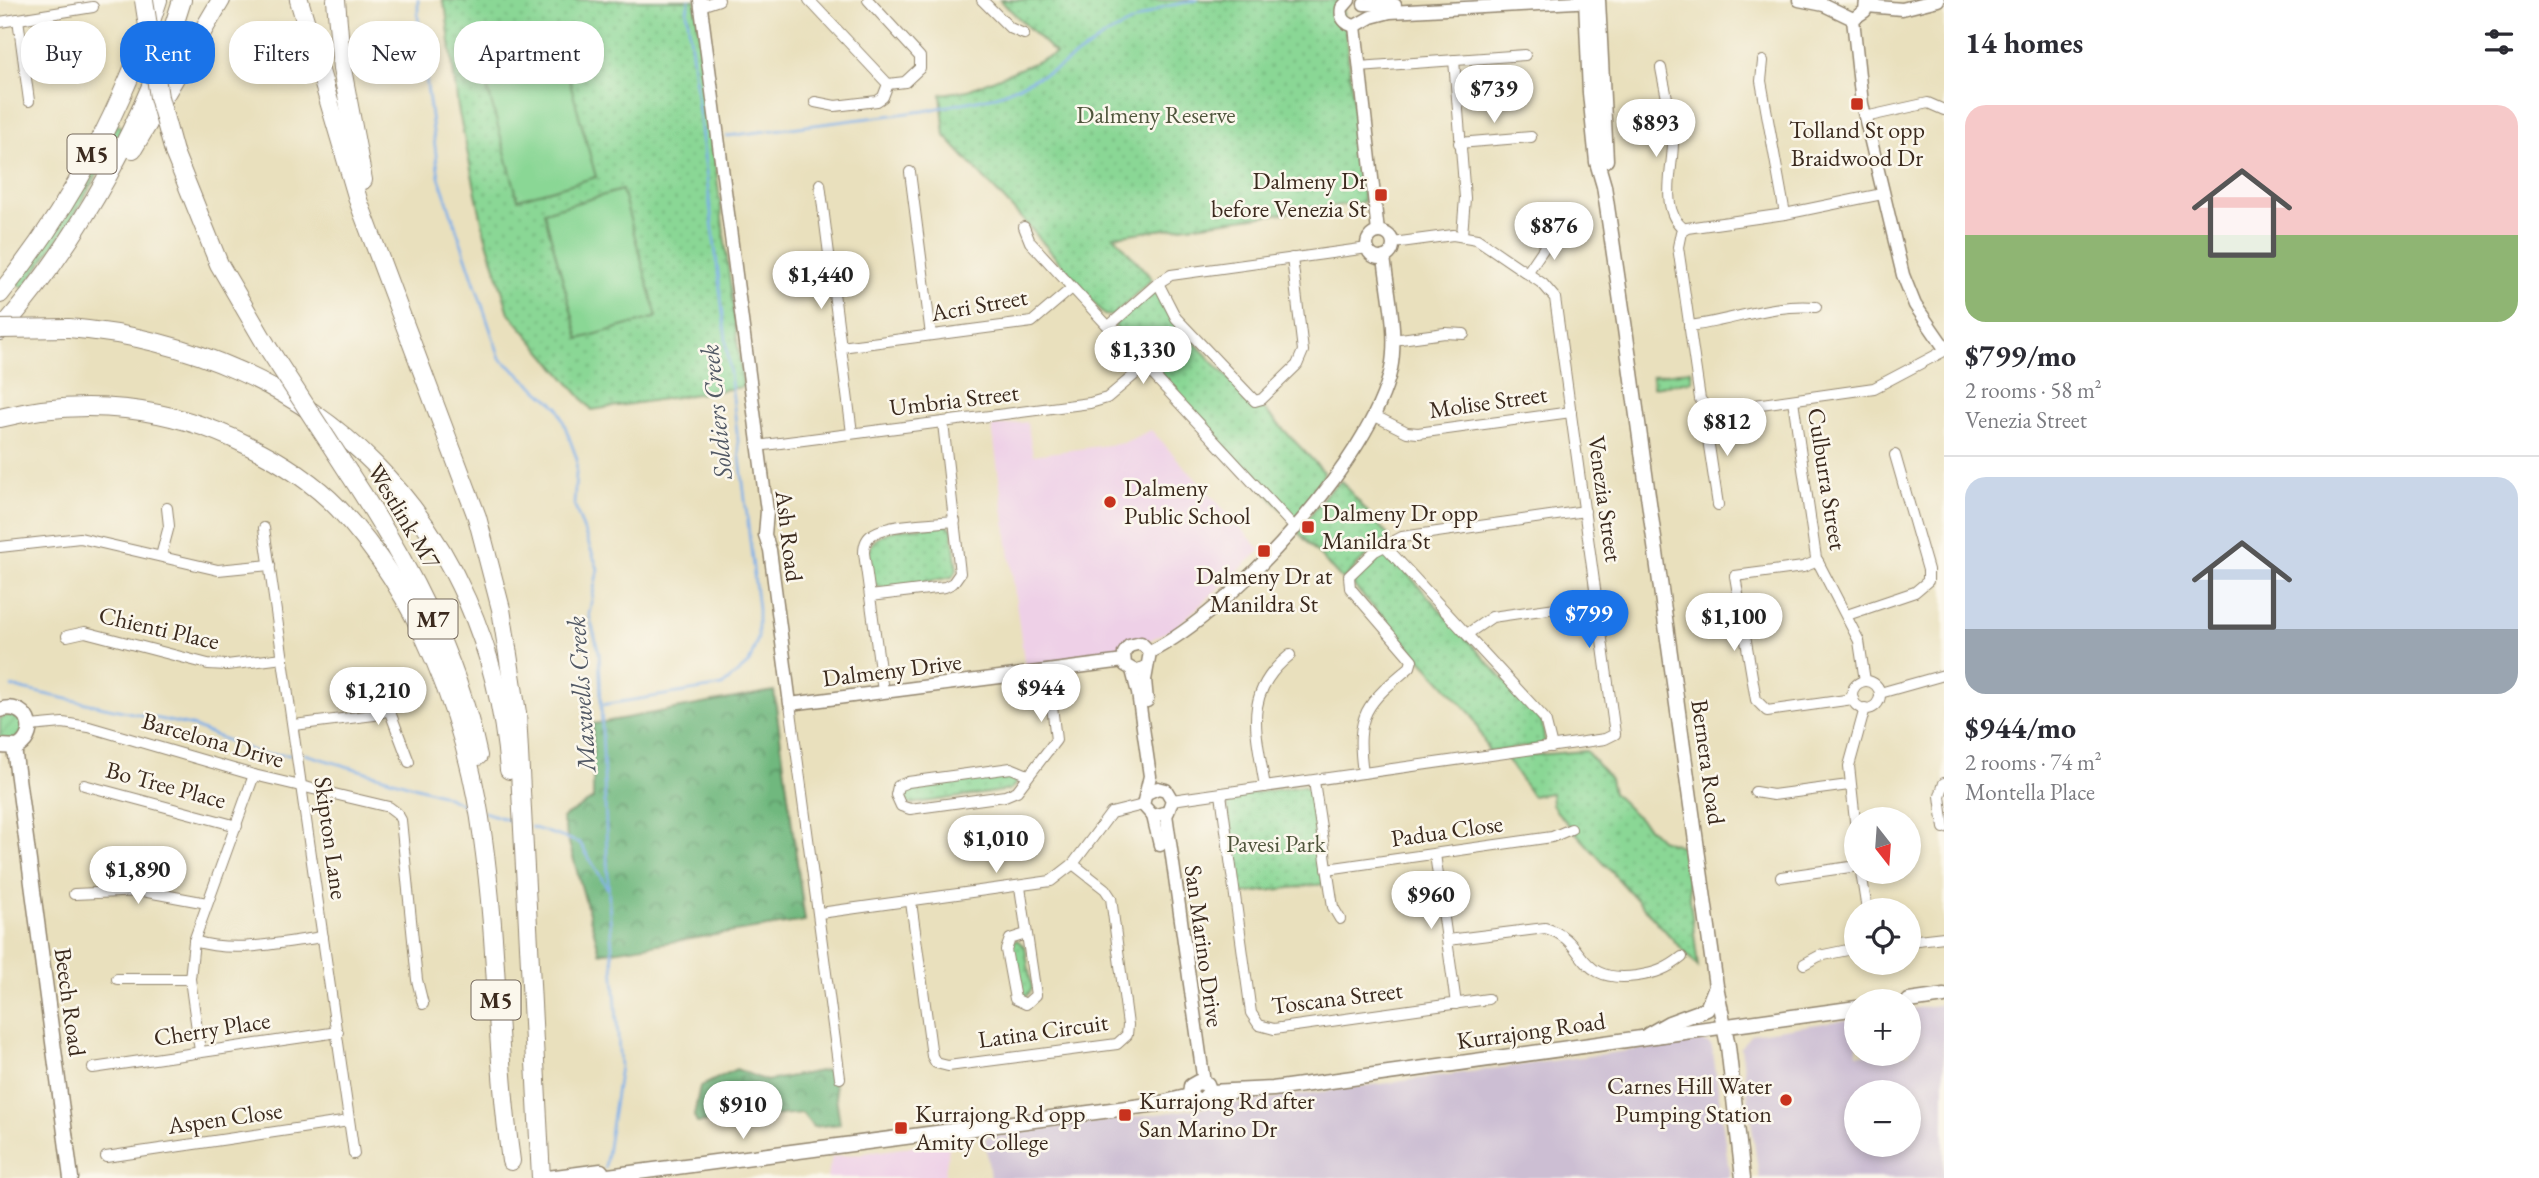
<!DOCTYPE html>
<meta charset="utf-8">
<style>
:root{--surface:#fff;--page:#f7f7f7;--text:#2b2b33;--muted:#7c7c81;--line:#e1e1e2;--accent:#1a73e8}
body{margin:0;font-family:"EB Garamond",serif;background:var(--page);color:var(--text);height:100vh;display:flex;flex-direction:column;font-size:26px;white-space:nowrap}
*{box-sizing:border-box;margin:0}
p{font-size:23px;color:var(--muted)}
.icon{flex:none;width:38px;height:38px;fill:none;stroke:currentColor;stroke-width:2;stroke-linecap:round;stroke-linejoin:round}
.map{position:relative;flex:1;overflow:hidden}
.side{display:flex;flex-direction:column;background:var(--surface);width:595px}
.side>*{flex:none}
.banner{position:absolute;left:21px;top:21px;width:665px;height:63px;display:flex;gap:14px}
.needle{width:46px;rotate:163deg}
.buttons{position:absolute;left:1844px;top:807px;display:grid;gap:14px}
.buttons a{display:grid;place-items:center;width:77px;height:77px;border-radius:50%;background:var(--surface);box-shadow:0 4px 10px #0003;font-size:35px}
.price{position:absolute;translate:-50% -60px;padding:0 16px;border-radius:24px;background:#fff;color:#222;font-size:23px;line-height:46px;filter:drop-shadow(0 2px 4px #0008)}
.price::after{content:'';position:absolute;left:50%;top:42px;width:21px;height:16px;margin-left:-10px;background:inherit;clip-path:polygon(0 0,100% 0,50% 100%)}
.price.on{background:var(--accent);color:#fff}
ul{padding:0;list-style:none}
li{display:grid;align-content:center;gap:14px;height:371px;padding:0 21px}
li+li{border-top:2px solid var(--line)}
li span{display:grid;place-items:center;height:217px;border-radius:21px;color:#555}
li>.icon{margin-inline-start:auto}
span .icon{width:126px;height:126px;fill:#fffc;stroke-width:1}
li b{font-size:30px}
h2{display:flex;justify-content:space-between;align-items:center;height:84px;padding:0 21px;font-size:30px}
.pill{padding:0 24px;border-radius:28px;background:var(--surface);box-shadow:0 4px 10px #0003;font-size:24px;line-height:63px}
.pill.on{background:var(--accent);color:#fff}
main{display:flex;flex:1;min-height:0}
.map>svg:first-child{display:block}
.built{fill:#eed0e7}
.industrial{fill:#ccbed3;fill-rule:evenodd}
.grass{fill:url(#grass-dots);stroke:#62805a;stroke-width:2}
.forest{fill:url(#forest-crowns);stroke:#55714e;stroke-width:2}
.garden{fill:url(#garden-furrows);stroke:#62805a;stroke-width:2}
.pitch{fill:#8ad795;stroke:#62805a;stroke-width:2}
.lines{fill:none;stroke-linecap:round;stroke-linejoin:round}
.stream{stroke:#7dafe9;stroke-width:2.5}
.minor-casing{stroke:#92856e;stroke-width:12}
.tertiary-casing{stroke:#92856e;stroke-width:15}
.secondary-casing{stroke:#92856e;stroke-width:17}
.motorway-casing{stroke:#92856e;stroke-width:20}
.minor{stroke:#fff;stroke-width:10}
.tertiary{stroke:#fff;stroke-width:12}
.secondary{stroke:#fff;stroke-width:14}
.motorway{stroke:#fff;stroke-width:18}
.motorway-bridge-casing{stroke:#92856e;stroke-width:20;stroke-linecap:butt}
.motorway-bridge{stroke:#fff;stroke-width:18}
.poi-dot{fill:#c8321e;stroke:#fbf7ec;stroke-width:2.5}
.labels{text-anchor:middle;stroke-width:5;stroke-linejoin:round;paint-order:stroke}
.shield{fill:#fbf7ec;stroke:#75685c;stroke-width:2}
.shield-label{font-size:23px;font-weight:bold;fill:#3b2a1e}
.park-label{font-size:24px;fill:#4f553c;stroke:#fbf7ec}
.poi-label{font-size:24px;fill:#3b2a1e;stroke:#fbf7ec;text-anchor:start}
.street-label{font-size:24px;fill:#3b2a1e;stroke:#fbf7ec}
.water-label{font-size:26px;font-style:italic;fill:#525965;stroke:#fbf7ec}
</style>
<main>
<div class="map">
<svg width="1944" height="1178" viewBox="0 0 1944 1178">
<defs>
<pattern id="grass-dots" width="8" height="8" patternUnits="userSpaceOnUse" patternTransform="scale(1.75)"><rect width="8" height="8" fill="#8ad795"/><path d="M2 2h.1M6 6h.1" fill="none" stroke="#78b980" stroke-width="1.8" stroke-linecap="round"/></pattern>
<pattern id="forest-crowns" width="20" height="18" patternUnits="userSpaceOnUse" patternTransform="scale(1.75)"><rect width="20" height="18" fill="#6fb87e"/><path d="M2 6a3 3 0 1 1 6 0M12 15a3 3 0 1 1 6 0" fill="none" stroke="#5c9667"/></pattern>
<pattern id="garden-furrows" width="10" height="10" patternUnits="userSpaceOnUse" patternTransform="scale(1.75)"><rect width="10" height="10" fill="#8ad795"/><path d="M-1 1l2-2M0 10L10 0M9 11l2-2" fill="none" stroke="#78b980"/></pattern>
</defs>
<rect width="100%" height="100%" fill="#fbf7ec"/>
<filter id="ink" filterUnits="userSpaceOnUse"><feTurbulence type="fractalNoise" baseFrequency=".0143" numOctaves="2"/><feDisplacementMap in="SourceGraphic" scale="14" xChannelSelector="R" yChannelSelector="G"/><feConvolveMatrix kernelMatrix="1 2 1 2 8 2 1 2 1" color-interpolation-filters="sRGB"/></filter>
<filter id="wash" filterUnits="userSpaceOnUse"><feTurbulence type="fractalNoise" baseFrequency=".00686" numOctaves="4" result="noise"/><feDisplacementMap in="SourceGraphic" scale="28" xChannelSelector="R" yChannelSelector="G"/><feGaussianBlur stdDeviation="1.57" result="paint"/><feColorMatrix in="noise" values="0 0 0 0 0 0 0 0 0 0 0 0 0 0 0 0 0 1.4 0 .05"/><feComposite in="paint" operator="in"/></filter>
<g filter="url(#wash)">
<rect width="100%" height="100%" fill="#e9e0bd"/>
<g class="built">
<path d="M1027 422 1033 455 1123 443 1151 430 1261 550 1175 628 1160 635 1150 640 1127 641 1115 655 1025 668 992 426Z"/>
<path d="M950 1142 944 1178H827L832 1157Z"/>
</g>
<g class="industrial">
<path d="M1944 1004V1178H1759L1741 1047 1751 1034 1857 1018V1054H1909V1009ZM1857 1092H1909V1144H1857Z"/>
<path d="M1701 1041 1711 1045 1713 1052 1730 1178H990L985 1137Z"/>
</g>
<g class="grass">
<path d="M442 0H695L743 387 592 410 509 313 484 231 458 108 446 10Z"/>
<path d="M1000 0H1342L1364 202 1114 236 1152 279 1112 316 1104 315 1034 232 945 136 941 94 968 90 1056 54Z"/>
<path d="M115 124 123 128 73 218 24 288 16 283Z"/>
<path d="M1156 290 1171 318 1254 405 1265 410 1324 472 1319 488 1294 523 1114 325Z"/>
<path d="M1691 370 1692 381 1653 387 1652 376Z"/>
<path d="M1341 481 1390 538 1381 542 1342 580 1298 532 1327 493Z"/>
<path d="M947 525 952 529 957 570 952 577 885 589 874 585C849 523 905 530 947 525Z"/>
<path d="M1384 548 1542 722 1545 744 1489 752 1471 714 1351 583 1353 575Z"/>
<path d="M1586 751 1610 779 1613 793 1660 839 1684 847 1698 967 1557 812 1552 804 1551 793 1532 796 1506 757Z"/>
<path d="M1015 773 1019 780 1010 790 910 804 903 800 902 794 908 787Z"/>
<path d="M1303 786 1312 793 1325 884 1240 894 1227 804 1233 796Z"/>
<path d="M1017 940 1025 947 1032 989 1024 999 1018 997 1010 949 1012 942Z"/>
</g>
<g class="forest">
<path d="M774 691 805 921 600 953 562 818 593 799V724Z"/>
<path d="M736 1069 766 1081 832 1069 840 1124 813 1127 802 1113 697 1123 694 1116 700 1087Z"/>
</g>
<path class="garden" d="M9 715 21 720 24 728 18 741 0 740V718Z"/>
<g class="pitch">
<path d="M561 50 596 177 518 199 483 72Z"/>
<path d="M622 190 657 317 579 339 544 212Z"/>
</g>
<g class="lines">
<g class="stream">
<path d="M418 0V17L439 177 500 358 558 407 577 459 574 504 598 569 589 614 599 652 609 903 620 1066 605 1168"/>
<path d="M727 136 924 111 996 96 1058 68 1108 34 1163 7 1197 0"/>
<path d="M12 687 192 726 260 754 290 755"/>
<path d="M601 705 722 686 749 663 758 638V609L687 11 689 0"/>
<path d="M305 754 441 794 471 808"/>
<path d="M484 812 515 822"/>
<path d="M531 827 580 843 608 889"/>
</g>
</g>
</g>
<g filter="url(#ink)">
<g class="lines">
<defs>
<g id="minor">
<path d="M809 0 888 84 905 82 920 68V57L868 0"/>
<path d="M982 0 1010 28 1024 34"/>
<path d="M701 6 719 0"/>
<path d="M18 19 29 101"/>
<path d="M0 22 93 7"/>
<path d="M1454 60 1465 198 1462 235"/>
<path d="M1763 61 1761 81 1785 214"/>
<path d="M1359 67 1525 55"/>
<path d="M1661 68C1665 91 1672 116 1673 139 1674 167 1658 209 1684 229"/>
<path d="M815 102 835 106 877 101 883 97 888 84"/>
<path d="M1865 117 1928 103 1944 110"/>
<path d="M1459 143 1531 137"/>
<path d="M910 172 931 335"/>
<path d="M820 184 852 433"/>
<path d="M1882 194 1785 214 1687 228 1681 232 1678 247 1700 399 1706 407 1719 410 1874 388 1944 351"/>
<path d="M1024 227 1030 242 1296 529"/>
<path d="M1527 273 1544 248 1548 235"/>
<path d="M1158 283 1176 318 1255 401 1262 399 1297 365 1303 351 1292 258"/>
<path d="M1109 326 1158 283 1171 275 1368 248"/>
<path d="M1689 326C1732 321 1772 303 1816 307"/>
<path d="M1393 340 1445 333 1464 334"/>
<path d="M841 347 1032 322 1072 288"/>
<path d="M1793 400 1816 558 1859 641 1865 681"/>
<path d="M1710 409 1706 426 1718 505"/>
<path d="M1373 415 1407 432 1418 433 1571 412"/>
<path d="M757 446 1090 403 1107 398 1145 366"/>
<path d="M264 528 354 1154"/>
<path d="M1384 545 1545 719 1552 747"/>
<path d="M0 547 80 538 218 570 270 565"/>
<path d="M161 556 169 526 167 508"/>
<path d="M1818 561 1803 567 1735 576 1756 700 1767 711 1853 699"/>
<path d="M870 596 945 587 953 583 960 573 943 423"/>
<path d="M1847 615 1915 592 1928 581V570L1895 455"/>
<path d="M1467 634 1492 617 1598 602"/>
<path d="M67 636 85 632 208 664 227 665 283 658"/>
<path d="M377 678 409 762"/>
<circle cx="1866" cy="695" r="14"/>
<path d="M883 691 864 553C864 545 866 538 873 534 888 524 936 523 955 521"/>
<path d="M1880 693 1944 675"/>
<path d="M790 704 840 1078"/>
<path d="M294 725 374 715 388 710"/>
<path d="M30 726 63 723 89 727 254 775 389 807 397 813 401 820 417 980 423 1004"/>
<path d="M1363 773C1355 713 1366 704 1410 667L1412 660 1350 588 1349 576 1375 551 1402 537 1585 511"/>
<path d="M1028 775 1011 768 908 782 898 786 896 795 901 806 910 809 1005 796 1017 791 1056 740 1048 672"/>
<path d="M1314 781 1333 907 1340 919"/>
<path d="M1944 783 1940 796 1944 828"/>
<path d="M84 785 237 826"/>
<path d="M1265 787C1257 733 1241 694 1290 655"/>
<path d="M1755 792 1773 795 1849 785"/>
<path d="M1221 794 1251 1013 1259 1025 1274 1029 1488 999"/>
<path d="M1172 800 1605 739 1615 734 1555 298 1543 284 1477 239 1453 235 1393 243"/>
<path d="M1857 839 1849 766 1865 708"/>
<path d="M1435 854 1456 1004"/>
<path d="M1327 869 1552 837 1571 829"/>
<path d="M1861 872 1867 910"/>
<path d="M1781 877 1857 866"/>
<path d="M1020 887 1036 995 1026 1004 1015 999 1006 950 1010 939 1026 934"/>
<path d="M74 894 142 891 207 903"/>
<path d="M911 902 932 1056 936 1063 948 1066 1117 1044 1127 1035 1128 1025 1111 898 1105 889 1073 864"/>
<path d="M820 913 1051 881 1073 864 1111 813 1143 805"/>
<path d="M1448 940 1545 928C1589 940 1573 984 1637 976 1656 973 1667 969 1682 957"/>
<path d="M194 941C235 954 282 942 323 937"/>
<path d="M1909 941 1944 937"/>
<path d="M1804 964 1819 956 1857 948"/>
<path d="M117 979H190"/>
<path d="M200 1051 190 979 194 941 254 775"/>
<path d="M93 1068 338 1032"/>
<path d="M106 1157 349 1121"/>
</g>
<g id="tertiary">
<path d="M700 0 767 511 765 535 770 550 790 704 1124 661"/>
<path d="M1349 0 1342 8C1340 18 1345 24 1355 26L1371 17 1390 12 1594 1"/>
<path d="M1799 0 1824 5 1853 19 1865 11 1866 0"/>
<path d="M1364 4 1395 5"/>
<path d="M1867 6 1902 9 1938 0"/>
<path d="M1853 19 1862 104 1903 275 1915 305 1944 347"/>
<path d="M1355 26 1378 232"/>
<circle cx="1380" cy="245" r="13"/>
<path d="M1150 652C1232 611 1372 459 1391 369 1398 333 1388 293 1384 257"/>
<path d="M1147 667 1135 671 1125 665 1124 653 1129 646 1141 643 1150 652 1145 680 1147 701"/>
<path d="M1132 670 1138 693 1150 776 1143 805 1153 816 1168 812 1172 800 1166 790 1158 788 1147 793"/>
<path d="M1166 814 1204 1083"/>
<path d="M1153 816 1160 845"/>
</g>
<g id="secondary">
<path d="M1586 0 1590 93 1597 162 1604 186 1625 329 1716 986 1728 1046 1743 1178"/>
<path d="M1598 0 1606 160"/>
<path d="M0 710C26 701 41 732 18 747L0 746"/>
<path d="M14 748 71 1178"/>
<path d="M1909 1001 1944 996"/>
<path d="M1648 1035 1669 1023 1707 1009 1714 991"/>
<path d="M1210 1092 1273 1089 1857 1008"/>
<path d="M1190 1096 1191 1086 1198 1082 1207 1084 1210 1092"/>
<path d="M1190 1096 1201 1102 1210 1092"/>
<path d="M548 1178 601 1171"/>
<path d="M593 1178 1157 1104 1190 1096"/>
</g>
<g id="motorway">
<path d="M299 0 359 203 477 517 501 609 517 713 541 1178"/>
<path d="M336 0 342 69 363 180"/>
<path d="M133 149 221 0"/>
<path d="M174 152 219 264 268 348"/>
<path d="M0 294C70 208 124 106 158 0"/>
<path d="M69 328C317 349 489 523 509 770"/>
<path d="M0 331C82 237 146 119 182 0"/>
<path d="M0 418C83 397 170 406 247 445 280 461 313 482 338 508 420 594 468 723 483 839 498 945 496 1054 511 1161"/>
<path d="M349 473C407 561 456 652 478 756"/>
</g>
</defs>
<use href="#minor" class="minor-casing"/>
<use href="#tertiary" class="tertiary-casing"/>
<use href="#secondary" class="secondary-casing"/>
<use href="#motorway" class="motorway-casing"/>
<use href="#minor" class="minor"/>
<use href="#tertiary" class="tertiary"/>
<use href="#secondary" class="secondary"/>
<use href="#motorway" class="motorway"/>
<defs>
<g id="motorway-bridge">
<path d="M144 0 159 97 174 152"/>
<path d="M0 329 69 328"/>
<path d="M268 348 349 473"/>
</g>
</defs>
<use href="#motorway-bridge" class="motorway-bridge-casing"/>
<use href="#motorway-bridge" class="motorway-bridge"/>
</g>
</g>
<g class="poi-dot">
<rect x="1850" y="97" width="14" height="14" rx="3.5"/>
<rect x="1374" y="188" width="14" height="14" rx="3.5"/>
<circle cx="1110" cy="502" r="7"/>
<rect x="1301" y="520" width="14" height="14" rx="3.5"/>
<rect x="1257" y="544" width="14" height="14" rx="3.5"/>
<circle cx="1786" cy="1100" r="7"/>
<rect x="1118" y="1108" width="14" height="14" rx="3.5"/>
<rect x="894" y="1121" width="14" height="14" rx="3.5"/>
</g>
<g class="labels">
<g class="shield">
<rect x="67.5" y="134.5" width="49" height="39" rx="5"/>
<rect x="408.5" y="599.5" width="49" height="39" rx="5"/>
<rect x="471.5" y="980.5" width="49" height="39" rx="5"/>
</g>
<g class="shield-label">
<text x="92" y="162">M5</text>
<text x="433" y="627">M7</text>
<text x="496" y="1008">M5</text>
</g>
<g class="park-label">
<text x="1156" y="123">Dalmeny Reserve</text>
<text x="1276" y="852">Pavesi Park</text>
</g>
<g class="poi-label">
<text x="1857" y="138" text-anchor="middle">Tolland St opp<tspan x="1857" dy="28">Braidwood Dr</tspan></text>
<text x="1367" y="189" text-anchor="end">Dalmeny Dr<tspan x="1367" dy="28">before Venezia St</tspan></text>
<text x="1124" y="496">Dalmeny<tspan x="1124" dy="28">Public School</tspan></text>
<text x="1322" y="521">Dalmeny Dr opp<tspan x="1322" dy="28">Manildra St</tspan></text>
<text x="1264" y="584" text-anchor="middle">Dalmeny Dr at<tspan x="1264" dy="28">Manildra St</tspan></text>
<text x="1772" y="1094" text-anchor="end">Carnes Hill Water<tspan x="1772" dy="28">Pumping Station</tspan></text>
<text x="1139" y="1109">Kurrajong Rd after<tspan x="1139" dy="28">San Marino Dr</tspan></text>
<text x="915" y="1122">Kurrajong Rd opp<tspan x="915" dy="28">Amity College</tspan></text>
</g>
<g class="street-label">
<text transform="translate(979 305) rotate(-10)" y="8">Acri Street</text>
<text transform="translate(954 400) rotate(-7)" y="8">Umbria Street</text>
<text transform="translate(1488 402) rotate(-8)" y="8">Molise Street</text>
<text transform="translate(1827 479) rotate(81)" y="8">Culburra Street</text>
<text transform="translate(1605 499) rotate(82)" y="8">Venezia Street</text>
<text transform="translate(404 516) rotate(59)" y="8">Westlink M7</text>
<text transform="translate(789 536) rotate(83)" y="8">Ash Road</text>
<text transform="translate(159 628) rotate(13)" y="8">Chienti Place</text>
<text transform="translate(892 670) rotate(-7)" y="8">Dalmeny Drive</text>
<text transform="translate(213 740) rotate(16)" y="8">Barcelona Drive</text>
<text transform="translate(1708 762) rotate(82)" y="8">Bernera Road</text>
<text transform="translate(166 785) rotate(15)" y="8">Bo Tree Place</text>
<text transform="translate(1447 831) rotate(-8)" y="8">Padua Close</text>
<text transform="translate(331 838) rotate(82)" y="8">Skipton Lane</text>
<text transform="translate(1204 946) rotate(82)" y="8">San Marino Drive</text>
<text transform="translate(1337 998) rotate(-7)" y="8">Toscana Street</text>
<text transform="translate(70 1002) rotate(82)" y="8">Beech Road</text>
<text transform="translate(212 1029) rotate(-9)" y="8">Cherry Place</text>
<text transform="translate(1043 1031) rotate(-8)" y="8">Latina Circuit</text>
<text transform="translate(1531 1031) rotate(-8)" y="8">Kurrajong Road</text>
<text transform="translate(225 1118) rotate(-8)" y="8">Aspen Close</text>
</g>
<g class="water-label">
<text transform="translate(716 412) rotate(-96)" y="9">Soldiers Creek</text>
<text transform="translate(581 694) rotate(-94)" y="9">Maxwells Creek</text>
</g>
</g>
</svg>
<div class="buttons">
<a><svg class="needle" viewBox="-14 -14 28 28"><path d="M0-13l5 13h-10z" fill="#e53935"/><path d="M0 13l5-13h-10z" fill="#7c7c81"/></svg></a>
<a><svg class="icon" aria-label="locate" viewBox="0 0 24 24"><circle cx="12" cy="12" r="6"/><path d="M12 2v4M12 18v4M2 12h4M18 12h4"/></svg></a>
<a>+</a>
<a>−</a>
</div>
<b class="price" style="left:1494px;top:125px">$739</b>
<b class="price" style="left:1656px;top:159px">$893</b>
<b class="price" style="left:1554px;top:262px">$876</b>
<b class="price" style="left:821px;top:311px">$1,440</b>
<b class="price" style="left:1143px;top:386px">$1,330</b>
<b class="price" style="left:1727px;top:458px">$812</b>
<b class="price on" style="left:1589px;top:650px">$799</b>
<b class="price" style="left:1734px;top:653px">$1,100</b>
<b class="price" style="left:1041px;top:724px">$944</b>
<b class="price" style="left:378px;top:727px">$1,210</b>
<b class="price" style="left:996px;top:875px">$1,010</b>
<b class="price" style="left:138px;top:906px">$1,890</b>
<b class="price" style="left:1431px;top:931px">$960</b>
<b class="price" style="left:743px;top:1141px">$910</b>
<div class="banner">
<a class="pill">Buy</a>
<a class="pill on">Rent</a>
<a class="pill">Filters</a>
<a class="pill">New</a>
<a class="pill">Apartment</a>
</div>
</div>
<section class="side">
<h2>14 homes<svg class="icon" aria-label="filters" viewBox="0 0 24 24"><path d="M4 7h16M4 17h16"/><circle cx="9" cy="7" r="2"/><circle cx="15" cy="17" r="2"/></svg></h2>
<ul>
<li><span style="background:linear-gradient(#f6c9c9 60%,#8fb573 0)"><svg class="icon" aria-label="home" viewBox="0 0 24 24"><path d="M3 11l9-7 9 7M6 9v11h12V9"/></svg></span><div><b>$799/mo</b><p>2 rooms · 58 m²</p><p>Venezia Street</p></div></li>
<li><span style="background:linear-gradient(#c9d6e8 70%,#9aa5b1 0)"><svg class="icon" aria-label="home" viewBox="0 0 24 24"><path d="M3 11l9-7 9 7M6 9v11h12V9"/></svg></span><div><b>$944/mo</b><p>2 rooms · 74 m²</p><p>Montella Place</p></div></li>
</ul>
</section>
</main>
